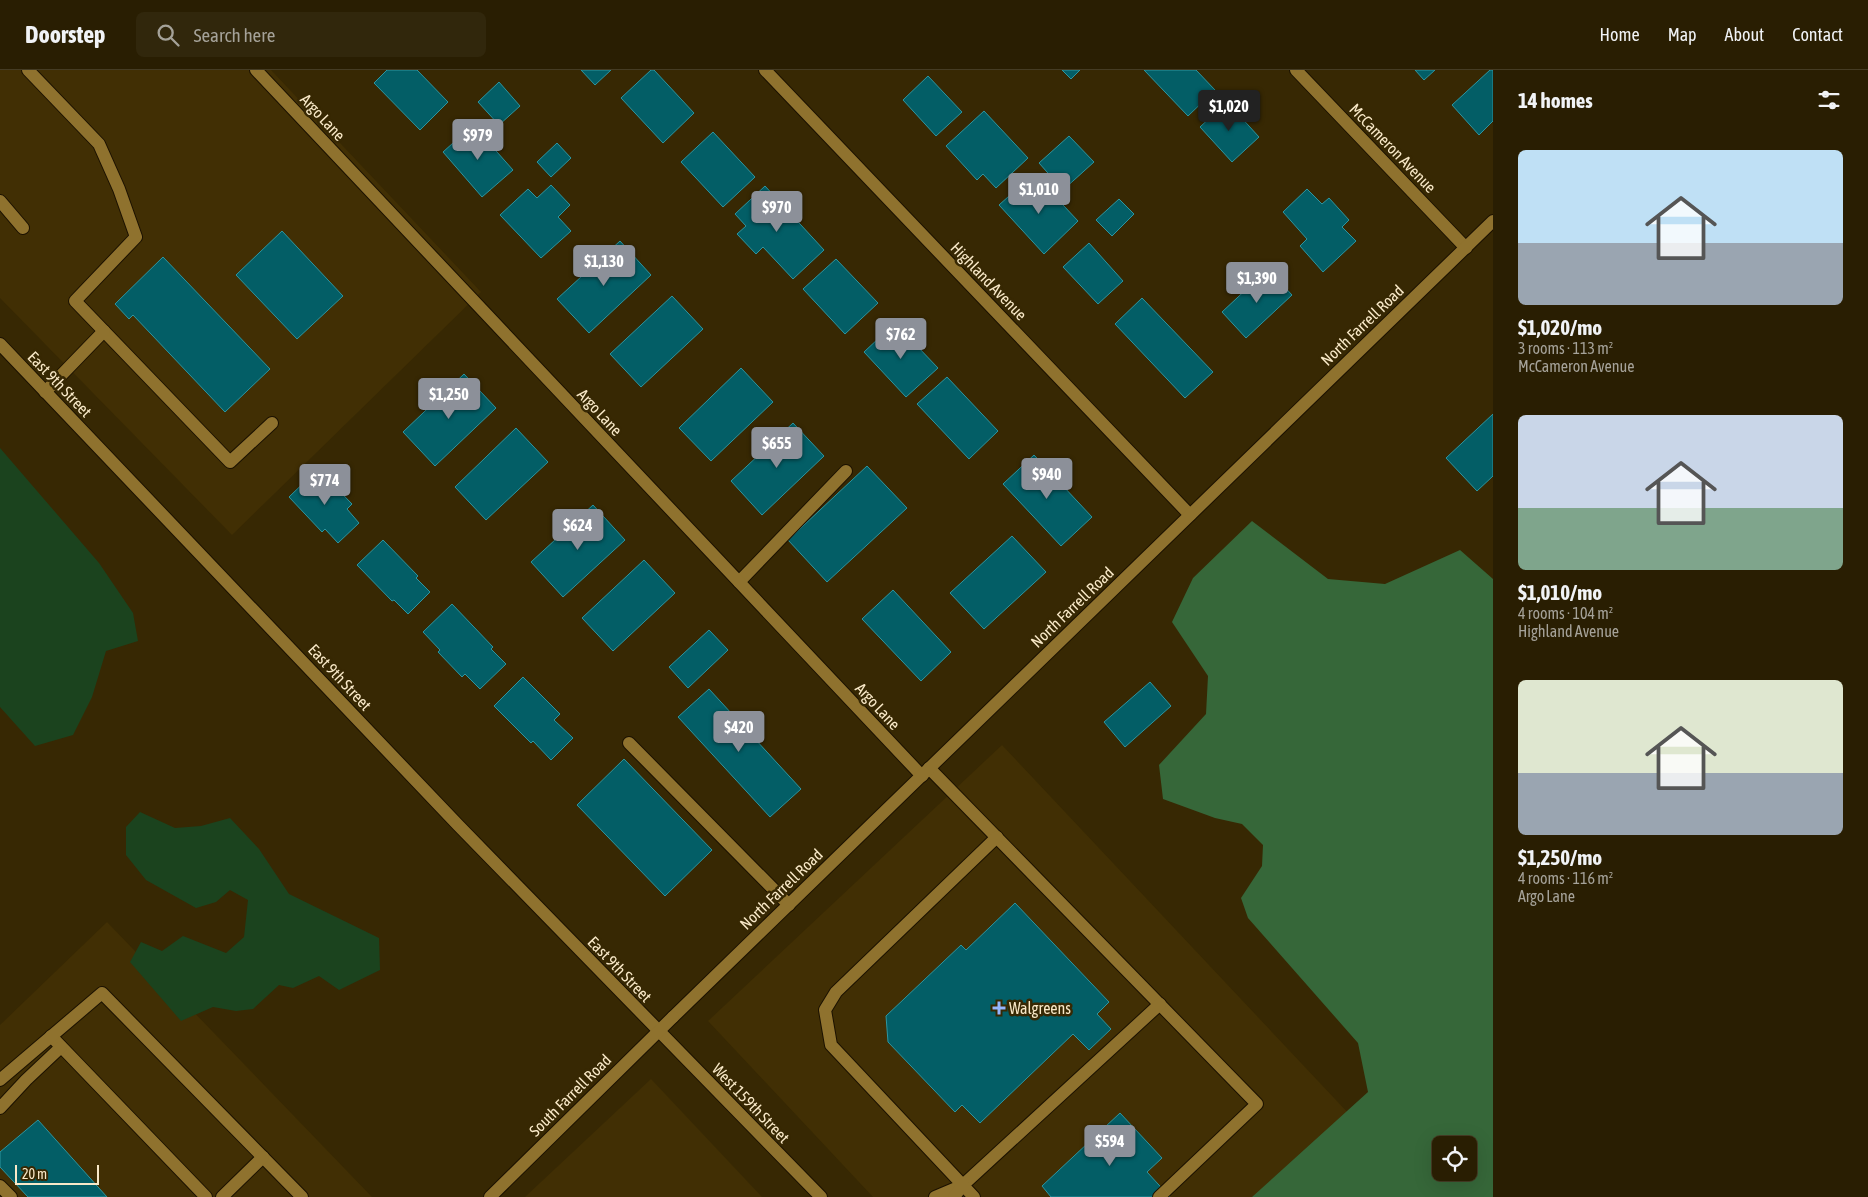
<!DOCTYPE html>
<meta charset="utf-8">
<style>
:root{--surface:#291e02;--page:#31270c;--text:#f1f3f6;--muted:#a5a299;--line:#453c24;--accent:#8c9099}
body{margin:0;font-family:"Asap Condensed",sans-serif;background:var(--page);color:var(--text);height:100vh;display:flex;flex-direction:column;font-size:19px;white-space:nowrap}
*{box-sizing:border-box;margin:0}
p{font-size:16px;color:var(--muted)}
.icon{flex:none;width:28px;height:28px;fill:none;stroke:currentColor;stroke-width:2;stroke-linecap:round;stroke-linejoin:round}
.map{position:relative;flex:1;overflow:hidden}
.side{display:flex;flex-direction:column;background:var(--surface);width:375px}
.side>*{flex:none}
.tools{position:absolute;left:1432px;top:1066px;display:grid;gap:10px}
.tools a{display:grid;place-items:center;width:45px;height:45px;border-radius:8px;background:var(--surface);box-shadow:0 5px 20px #0002,0 0 0 1px var(--line);font-size:25px}
.scale{position:absolute;left:15px;bottom:12px;width:84px;box-sizing:border-box;padding-left:5px;border:2px solid #f9e9c8;border-top:0;font-size:14px;line-height:18px;white-space:nowrap;color:#f9e9c8;-webkit-text-stroke:4px #372803;paint-order:stroke}
.price{position:absolute;translate:-50% -42px;padding:0 11px;border-radius:5px;background:var(--accent);color:#fff;font-size:16px;line-height:32px;filter:drop-shadow(0 1px 2px #0008)}
.price::after{content:'';position:absolute;left:50%;top:30px;width:15px;height:11px;margin-left:-8px;background:inherit;clip-path:polygon(0 0,100% 0,50% 100%)}
.price.on{background:#222;color:#fff}
ul{padding:0;list-style:none}
li{display:grid;align-content:center;gap:10px;height:265px;padding:0 25px}
li span{display:grid;place-items:center;height:155px;border-radius:8px;color:#555}
li>.icon{margin-inline-start:auto}
span .icon{width:90px;height:90px;fill:#fffc;stroke-width:1}
li b{font-size:21px}
h2{display:flex;justify-content:space-between;align-items:center;height:60px;padding:0 25px;font-size:21px}
header{display:flex;align-items:center;gap:30px;box-sizing:border-box;height:70px;padding:0 25px;background:var(--surface);border-bottom:1px solid var(--line)}
header strong{font-size:24px}
nav{display:flex;gap:28px;margin-inline-start:auto;font-size:18px}
.search{width:350px;height:45px;background:var(--page);display:flex;align-items:center;gap:12px;box-sizing:border-box;padding:0 18px;border-radius:8px;color:var(--muted);font-size:19px}
main{display:flex;flex:1;min-height:0}
.map>svg:first-child{display:block}
.built{fill:#412f04}
.green{fill:#1b431e}
.forest{fill:#366739;fill-rule:evenodd}
.building{fill:#035e66;stroke:#2d95a0}
.lines{fill:none;stroke-linecap:round;stroke-linejoin:round}
.lane-casing{stroke:#1b1100;stroke-width:14}
.street-casing{stroke:#1b1100;stroke-width:14}
.secondary-casing{stroke:#1b1100;stroke-width:14}
.lane{stroke:#8f722e;stroke-width:12}
.street{stroke:#8f722e;stroke-width:12}
.secondary{stroke:#8f722e;stroke-width:12}
.poi-dot{fill:#96b6fd;stroke:#372803;stroke-width:2}
.labels{text-anchor:middle;stroke-width:5;stroke-linejoin:round;paint-order:stroke}
.street-label{font-size:16px;fill:#f9e9c8;stroke:#372803}
.poi-label{font-size:16px;fill:#f9e9c8;stroke:#372803;text-anchor:start}
</style>
<header>
<strong>Doorstep</strong>
<div class="search"><svg class="icon" aria-label="search" viewBox="0 0 24 24"><circle cx="10" cy="10" r="6"/><path d="M15 15l6 6"/></svg>Search here</div>
<nav><a>Home</a><a>Map</a><a>About</a><a>Contact</a></nav>
</header>
<main>
<div class="map">
<svg width="1493" height="1127" viewBox="0 0 1493 1127">
<rect width="100%" height="100%" fill="#372803"/>
<g class="built">
<path d="M0 0H271L481 222 232 465 0 228Z"/>
<path d="M1002 675 1351 1046 1265 1127H873L708 951Z"/>
<path d="M107 852 372 1127H0V955Z"/>
<path d="M651 1009 762 1127H525Z"/>
</g>
<g class="green">
<path d="M0 378 99 493 133 543 138 571 106 581 92 627 73 665 35 676 0 637Z"/>
<path d="M140 742 175 758 201 756 230 748 259 779 289 824 379 868 380 900 339 920 319 906 293 918 279 915 253 939 236 941 213 937 181 951 130 892 141 872 162 881 183 866 226 883 244 867 248 830 230 820 216 832 196 838 146 810 126 785V757Z"/>
</g>
<path class="forest" d="M1252 451 1328 509 1385 514 1460 480 1493 509V1127H1252L1368 1022 1358 973 1248 848 1241 828 1262 796 1263 775 1242 754 1215 748 1163 729 1159 695 1206 644 1208 606 1172 552 1193 508ZM1441 1075H1469V1102H1441Z"/>
<g class="building">
<path d="M387 0H417L448 32 420 60 374 13Z"/>
<path d="M581 0H611L595 15Z"/>
<path d="M651 0H654L694 43 663 73 621 28Z"/>
<path d="M1062 0H1080L1071 9Z"/>
<path d="M1144 0H1196L1215 20 1188 46Z"/>
<path d="M1415 0H1435L1424 10Z"/>
<path d="M1490 0H1493V51L1479 65 1452 35Z"/>
<path d="M928 6 962 42 936 66 903 30Z"/>
<path d="M499 12 520 36 499 55 478 32Z"/>
<path d="M1227 32 1259 67 1232 92 1200 57Z"/>
<path d="M984 41 1028 88 996 118 983 104 977 110 946 76Z"/>
<path d="M473 55 513 100 482 127 443 82Z"/>
<path d="M713 62 755 107 723 137 681 92Z"/>
<path d="M1069 66 1094 92 1063 120 1039 93Z"/>
<path d="M557 73 571 88 551 107 537 92Z"/>
<path d="M1028 109 1043 125 1048 119 1078 151 1044 184 999 135Z"/>
<path d="M551 115 570 135 558 147 571 161 541 188 500 145 528 119 537 128Z"/>
<path d="M765 116 824 180 793 209 763 177 756 184 737 164 746 156 735 144Z"/>
<path d="M1307 119 1322 134 1329 128 1349 150 1342 157 1356 171 1323 202 1300 176 1307 169 1283 142Z"/>
<path d="M1119 129 1134 144 1112 166 1096 150Z"/>
<path d="M282 161 343 226 297 269 236 205Z"/>
<path d="M620 171 651 205 589 263 557 229Z"/>
<path d="M1089 173 1123 211 1098 234 1063 197Z"/>
<path d="M163 187 270 299 225 342 133 245 129 249 115 234Z"/>
<path d="M836 189 878 233 845 264 803 219Z"/>
<path d="M1268 199 1292 225 1246 268 1222 242Z"/>
<path d="M672 226 703 259 641 317 610 284Z"/>
<path d="M1142 228 1213 302 1185 328 1115 254Z"/>
<path d="M895 253 938 298 906 327 864 282Z"/>
<path d="M741 298 773 332 711 391 679 358Z"/>
<path d="M464 304 496 338 435 396 403 362Z"/>
<path d="M947 307 998 361 969 389 917 334Z"/>
<path d="M1493 344V406L1477 421 1446 388Z"/>
<path d="M793 353 824 386 762 445 731 411Z"/>
<path d="M516 358 548 392 486 450 455 417Z"/>
<path d="M1034 385 1092 447 1061 476 1003 414Z"/>
<path d="M867 396 907 438 827 512 788 470Z"/>
<path d="M318 399 352 434 347 439 359 453 338 473 325 459 322 462 289 427Z"/>
<path d="M593 435 625 470 563 527 531 492Z"/>
<path d="M1012 466 1046 502 984 559 950 523Z"/>
<path d="M383 470 418 506 416 508 430 522 408 544 394 530 392 531 357 495Z"/>
<path d="M644 490 675 523 613 581 582 548Z"/>
<path d="M893 520 951 582 921 611 862 549Z"/>
<path d="M452 534 493 577 491 579 506 594 480 619 465 604 462 607 438 582 440 580 423 562Z"/>
<path d="M709 560 728 580 688 618 669 597Z"/>
<path d="M523 607 560 644 554 650 573 668 551 690 533 671 531 673 494 636Z"/>
<path d="M1150 612 1171 636 1125 677 1104 652Z"/>
<path d="M709 619 801 719 770 747 678 647Z"/>
<path d="M624 689 712 780 665 826 577 735Z"/>
<path d="M1015 833 1109 932 1097 944 1111 959 1089 980 1073 964 980 1053 962 1035 955 1042 888 972 886 946 961 875 966 880Z"/>
<path d="M1120 1043 1162 1088 1147 1102 1170 1127H1051L1042 1116Z"/>
<path d="M38 1050 107 1127H28L0 1097V1082Z"/>
</g>
<g class="lines">
<defs>
<g id="lane">
<path d="M28 0 99 74 119 119 136 167 75 231 230 392 272 353"/>
<path d="M0 131 23 158"/>
<path d="M45 322 104 261"/>
<path d="M739 512 846 401"/>
<path d="M629 673 789 835"/>
<path d="M929 698 1257 1034 1159 1127"/>
<path d="M51 966 206 1127"/>
<path d="M0 1010 102 923 302 1127"/>
<path d="M0 1038 26 1010 61 977"/>
<path d="M0 1116 11 1127"/>
<path d="M222 1127 263 1087"/>
<path d="M935 1127 961 1116"/>
<path d="M954 1127 963 1115 1160 934"/>
<path d="M974 1127 831 975 825 940 836 922 997 767"/>
</g>
<g id="street">
<path d="M256 0 922 706"/>
<path d="M765 0 1190 445"/>
<path d="M1296 0 1466 178"/>
<path d="M673 947 1493 151"/>
</g>
<g id="secondary">
<path d="M0 274 458 755 821 1127"/>
<path d="M490 1127 673 947"/>
</g>
</defs>
<use href="#lane" class="lane-casing"/>
<use href="#street" class="street-casing"/>
<use href="#secondary" class="secondary-casing"/>
<use href="#lane" class="lane"/>
<use href="#street" class="street"/>
<use href="#secondary" class="secondary"/>
</g>
<path class="poi-dot" d="M996.5 930.5h5v5h5v5h-5v5h-5v-5h-5v-5h5z"/>
<g class="labels">
<g class="street-label">
<text transform="translate(323 47) rotate(47)" y="6">Argo Lane</text>
<text transform="translate(1393 78) rotate(46)" y="6">McCameron Avenue</text>
<text transform="translate(989 211) rotate(46)" y="6">Highland Avenue</text>
<text transform="translate(1362 255) rotate(-44)" y="6">North Farrell Road</text>
<text transform="translate(60 314) rotate(46)" y="6">East 9th Street</text>
<text transform="translate(600 342) rotate(47)" y="6">Argo Lane</text>
<text transform="translate(1072 537) rotate(-44)" y="6">North Farrell Road</text>
<text transform="translate(340 607) rotate(47)" y="6">East 9th Street</text>
<text transform="translate(878 636) rotate(47)" y="6">Argo Lane</text>
<text transform="translate(781 819) rotate(-44)" y="6">North Farrell Road</text>
<text transform="translate(620 899) rotate(46)" y="6">East 9th Street</text>
<text transform="translate(570 1025) rotate(-45)" y="6">South Farrell Road</text>
<text transform="translate(751 1033) rotate(46)" y="6">West 159th Street</text>
</g>
<g class="poi-label">
<text x="1009" y="944">Walgreens</text>
</g>
</g>
</svg>
<div class="tools">
<a><svg class="icon" aria-label="locate" viewBox="0 0 24 24"><circle cx="12" cy="12" r="6"/><path d="M12 2v4M12 18v4M2 12h4M18 12h4"/></svg></a>
</div>
<div class="scale">20 m</div>
<b class="price on" style="left:1229px;top:62px">$1,020</b>
<b class="price" style="left:478px;top:91px">$979</b>
<b class="price" style="left:1039px;top:145px">$1,010</b>
<b class="price" style="left:777px;top:163px">$970</b>
<b class="price" style="left:604px;top:217px">$1,130</b>
<b class="price" style="left:1257px;top:234px">$1,390</b>
<b class="price" style="left:901px;top:290px">$762</b>
<b class="price" style="left:449px;top:350px">$1,250</b>
<b class="price" style="left:777px;top:399px">$655</b>
<b class="price" style="left:1047px;top:430px">$940</b>
<b class="price" style="left:325px;top:436px">$774</b>
<b class="price" style="left:578px;top:481px">$624</b>
<b class="price" style="left:739px;top:683px">$420</b>
<b class="price" style="left:1110px;top:1097px">$594</b>
</div>
<section class="side">
<h2>14 homes<svg class="icon" aria-label="filters" viewBox="0 0 24 24"><path d="M4 7h16M4 17h16"/><circle cx="9" cy="7" r="2"/><circle cx="15" cy="17" r="2"/></svg></h2>
<ul>
<li><span style="background:linear-gradient(#bfe0f5 60%,#9aa5b1 0)"><svg class="icon" aria-label="home" viewBox="0 0 24 24"><path d="M3 11l9-7 9 7M6 9v11h12V9"/></svg></span><div><b>$1,020/mo</b><p>3 rooms · 113 m²</p><p>McCameron Avenue</p></div></li>
<li><span style="background:linear-gradient(#c9d6e8 60%,#7fa58c 0)"><svg class="icon" aria-label="home" viewBox="0 0 24 24"><path d="M3 11l9-7 9 7M6 9v11h12V9"/></svg></span><div><b>$1,010/mo</b><p>4 rooms · 104 m²</p><p>Highland Avenue</p></div></li>
<li><span style="background:linear-gradient(#dfe7d0 60%,#9aa5b1 0)"><svg class="icon" aria-label="home" viewBox="0 0 24 24"><path d="M3 11l9-7 9 7M6 9v11h12V9"/></svg></span><div><b>$1,250/mo</b><p>4 rooms · 116 m²</p><p>Argo Lane</p></div></li>
</ul>
</section>
</main>
